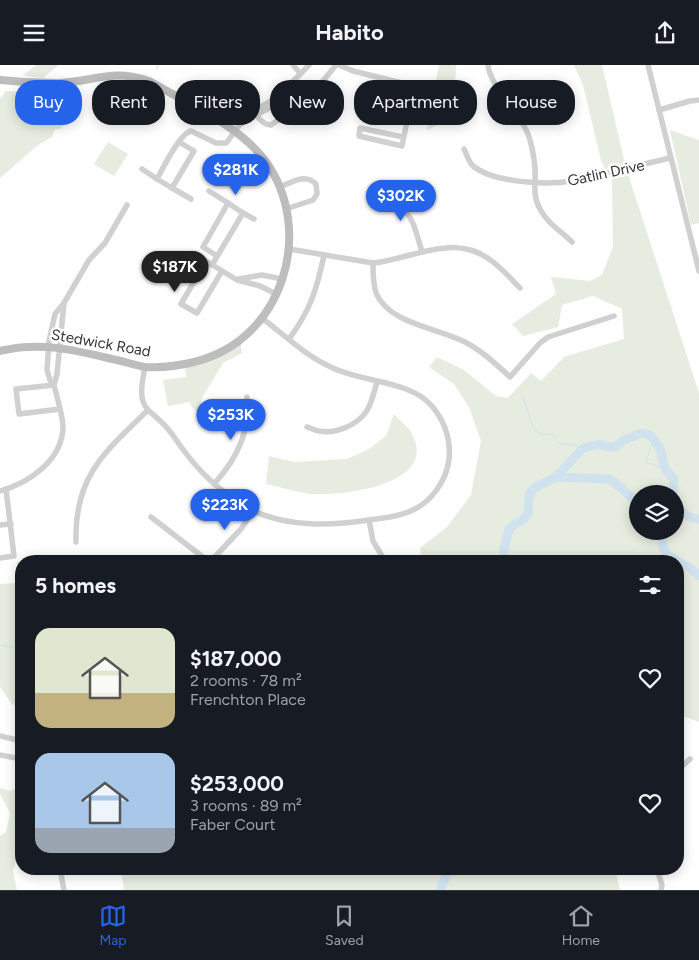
<!DOCTYPE html>
<meta charset="utf-8">
<style>
:root{--surface:#171b24;--page:#242831;--text:#f1f3f6;--muted:#9ea1a6;--line:#363941;--accent:#2563eb}
body{margin:0;font-family:Figtree,sans-serif;background:var(--page);color:var(--text);height:100vh;display:flex;flex-direction:column;font-size:19px;white-space:nowrap}
*{box-sizing:border-box;margin:0}
p{font-size:16px;color:var(--muted)}
.icon{flex:none;width:28px;height:28px;fill:none;stroke:currentColor;stroke-width:2;stroke-linecap:round;stroke-linejoin:round}
.map{position:relative;flex:1;overflow:hidden}
.drawer{position:absolute;left:15px;top:490px;width:669px;height:320px;display:flex;flex-direction:column;background:var(--surface);border-radius:20px;box-shadow:0 2px 12px #0003}
.drawer>*{flex:none}
.top-card{position:absolute;left:15px;top:15px;width:670px;height:45px;display:flex;gap:10px}
.fabs{position:absolute;left:629px;top:420px;display:grid;gap:10px}
.fabs a{display:grid;place-items:center;width:55px;height:55px;border-radius:50%;background:var(--surface);box-shadow:0 2px 12px #0003;font-size:25px}
.price{position:absolute;translate:-50% -42px;padding:0 11px;border-radius:18px;background:var(--accent);color:#fff;font-size:16px;line-height:32px;filter:drop-shadow(0 1px 2px #0008)}
.price::after{content:'';position:absolute;left:50%;top:30px;width:15px;height:11px;margin-left:-8px;background:inherit;clip-path:polygon(0 0,100% 0,50% 100%)}
.price.on{background:#222;color:#fff}
ul{padding:0;list-style:none}
li{display:flex;align-items:center;gap:15px;height:125px;padding:0 20px}
li span{display:grid;place-items:center;flex:none;width:140px;height:100px;border-radius:15px;color:#555}
li>.icon{margin-inline-start:auto}
span .icon{width:60px;height:60px;fill:#fffc;stroke-width:1}
li b{font-size:21px}
h2{display:flex;justify-content:space-between;align-items:center;height:60px;padding:0 20px;font-size:21px}
.tag{padding:0 18px;border-radius:20px;background:var(--surface);box-shadow:0 2px 12px #0003;font-size:18px;line-height:45px}
.tag.on{background:var(--accent);color:#fff}
header{display:flex;justify-content:space-between;align-items:center;height:65px;padding:0 20px;background:var(--surface);font-size:22px;font-weight:700}
.menu{display:flex;justify-content:space-around;align-items:center;height:70px;border-top:1px solid var(--line);background:var(--surface);font-size:14px;color:var(--muted)}
.menu a{display:grid;justify-items:center;gap:2px}
.menu .on{color:var(--accent)}
.map>svg:first-child{display:block}
.green{fill:#e6ecdf;fill-rule:evenodd}
.water{fill:#cfe2ee}
.lines{fill:none;stroke-linecap:round;stroke-linejoin:round}
.stream{stroke:#cfe2ee;stroke-width:1}
.river{stroke:#cfe2ee;stroke-width:9}
.street{stroke:#d0d0d0;stroke-width:5.5}
.secondary{stroke:#bdbdbd;stroke-width:8}
.labels{text-anchor:middle;stroke-width:5;stroke-linejoin:round;paint-order:stroke}
.street-label{font-size:15px;fill:#333;stroke:#fff}
</style>
<header><svg class="icon" aria-label="menu" viewBox="0 0 24 24"><path d="M4 6h16M4 12h16M4 18h16"/></svg>Habito<svg class="icon" aria-label="share" viewBox="0 0 24 24"><path d="M12 15V3M7 8l5-5 5 5M5 13v7h14v-7"/></svg></header>
<div class="map">
<svg width="699" height="825" viewBox="0 0 699 825">
<rect width="100%" height="100%" fill="#fff"/>
<g class="green">
<path d="M36 0H59L43 13 22 11Z"/>
<path d="M439 0H456L455 20 466 47 427 65Z"/>
<path d="M574 0H602L625 99 605 104 601 95 583 20Z"/>
<path d="M6 26C28 27 49 28 71 28L74 41 77 46 76 49 60 64H55L52 72 38 80 0 113V34Z"/>
<path d="M670 65 699 75V158L691 160Z"/>
<path d="M108 77 128 89 114 111 94 99Z"/>
<path d="M628 109 699 328V657L678 649V496H421L420 483 447 462 471 430 481 376 469 342 454 319 429 302 437 292 464 305 496 331 508 333 531 308 541 316 564 292 624 274 622 244 593 231 562 240 558 262 523 271 512 259 556 229 551 212 590 216 602 210 613 182 612 113ZM638 429H675V466H638Z"/>
<path d="M240 274 242 288 223 298 203 331 201 336V351L191 341 190 337 168 341 163 315 186 312 185 298Z"/>
<path d="M394 349C399 355 409 362 412 369 439 420 342 431 311 429 296 427 280 422 266 419L269 391 294 397 347 394 369 384 386 371Z"/>
<path d="M45 494 47 496H21V643L12 639 0 622V519L20 518 17 497Z"/>
<path d="M21 721V779L13 806 17 825H0V771L6 767 10 748 0 729V723L10 726Z"/>
<path d="M125 804H615L620 825H124L121 806Z"/>
</g>
<path class="water" d="M124 38 139 48 135 54 129 51 124 59 108 49 112 42 119 46Z"/>
<g class="lines">
<g class="stream">
<path d="M157 4 158 0"/>
<path d="M522 330 534 365 543 370 552 369 560 379H570L583 383"/>
<path d="M653 375 646 397 665 404"/>
<path d="M0 580 21 584"/>
</g>
<g class="river">
<path d="M556 412 609 414 619 421 638 438"/>
<path d="M675 435C680 447 686 453 699 454"/>
<path d="M661 466C663 482 662 489 677 496"/>
<path d="M503 496 504 484 509 464 515 459 523 455 528 448 529 431 534 423 556 412 583 383 599 379 607 382H615L624 375 642 368 650 370 660 383 665 404 674 414 673 429"/>
<path d="M678 497 689 502 699 511"/>
<path d="M440 825 449 804"/>
</g>
<g class="street">
<path d="M293 0 300 8"/>
<path d="M339 0 353 6 410 20 413 27 402 81 359 71 360 63 403 72"/>
<path d="M488 0C490 21 519 47 528 69 532 80 534 92 535 103 536 117 532 131 540 144 547 158 561 166 572 177"/>
<path d="M648 0 699 206"/>
<path d="M247 34 238 24 225 35 233 45 247 34C253 43 259 60 271 60L309 33 336 0"/>
<path d="M659 45 690 36 699 35"/>
<path d="M522 56 544 44"/>
<path d="M226 61C237 45 254 48 269 37 284 27 296 13 309 0"/>
<path d="M179 77 194 86 172 123 157 114C163 103 180 68 191 66L216 78H226C232 72 235 64 241 59 258 45 284 44 290 19"/>
<path d="M464 84C467 90 468 96 473 101 494 118 546 120 572 116L670 93"/>
<path d="M142 104 157 114"/>
<path d="M280 122C292 117 305 108 316 119L317 129 313 135 286 144"/>
<path d="M172 123 191 134"/>
<path d="M209 126 228 138"/>
<path d="M372 135C412 142 411 150 422 187"/>
<path d="M243 148 254 154"/>
<path d="M289 184 373 198C412 194 452 168 489 194 501 202 510 213 520 223"/>
<path d="M373 198C373 208 373 219 376 228 389 259 438 263 465 277 482 286 496 299 510 312L540 278 548 272 614 251"/>
<path d="M212 200 243 148 228 138 203 182 217 191"/>
<path d="M222 206 197 248 181 239 206 196 237 215 260 221 276 229"/>
<path d="M239 214 262 210 282 214"/>
<path d="M289 274C310 246 317 224 324 190"/>
<path d="M145 302C143 315 137 333 148 345 157 353 165 359 172 369 191 397 208 417 237 436 242 439 248 444 253 446 290 462 330 461 369 455 383 453 399 452 413 445 432 436 446 416 449 395 451 374 444 355 431 340 410 316 362 317 333 303 307 292 284 270 262 253"/>
<path d="M54 320 16 324 19 349 60 344"/>
<path d="M54 320 57 309 64 238"/>
<path d="M307 362C311 363 315 366 319 366 335 369 356 361 366 347 372 338 374 327 377 317"/>
<path d="M214 419C236 395 251 366 247 332"/>
<path d="M0 426C29 418 63 395 63 361 62 347 57 333 54 320L50 315 47 305 49 276 55 249 64 238 89 195 105 178 127 140"/>
<path d="M151 452 208 496"/>
<path d="M369 455 373 476 385 496"/>
<path d="M0 460 11 459"/>
<path d="M76 477C74 411 105 387 148 345"/>
<path d="M0 493 14 491 6 424"/>
<path d="M211 496 241 464 253 446"/>
<path d="M0 671 21 676"/>
<path d="M0 690 21 694"/>
<path d="M678 708 679 704 690 694"/>
<path d="M60 804 64 825"/>
<path d="M657 804 662 820 661 825"/>
</g>
<path class="secondary" d="M0 15C19 17 39 18 58 18 93 17 112 3 149 16 185 37 238 60 264 94 317 165 283 276 194 297 178 301 161 303 145 302 134 300 123 296 112 294 75 285 38 276 0 286"/>
</g>
<g class="labels">
<g class="street-label">
<text transform="translate(606 108) rotate(-12)" y="5">Gatlin Drive</text>
<text transform="translate(101 278) rotate(10)" y="5">Stedwick Road</text>
</g>
</g>
</svg>
<div class="fabs">
<a><svg class="icon" aria-label="layers" viewBox="0 0 24 24"><path d="M12 4l9 5-9 5-9-5zM3 14l9 5 9-5"/></svg></a>
</div>
<b class="price" style="left:236px;top:131px">$281K</b>
<b class="price" style="left:401px;top:157px">$302K</b>
<b class="price on" style="left:175px;top:228px">$187K</b>
<b class="price" style="left:231px;top:376px">$253K</b>
<b class="price" style="left:225px;top:466px">$223K</b>
<div class="top-card">
<a class="tag on">Buy</a>
<a class="tag">Rent</a>
<a class="tag">Filters</a>
<a class="tag">New</a>
<a class="tag">Apartment</a>
<a class="tag">House</a>
</div>
<section class="drawer">
<h2>5 homes<svg class="icon" aria-label="filters" viewBox="0 0 24 24"><path d="M4 7h16M4 17h16"/><circle cx="9" cy="7" r="2"/><circle cx="15" cy="17" r="2"/></svg></h2>
<ul>
<li><span style="background:linear-gradient(#dfe7d0 65%,#c2b280 0)"><svg class="icon" aria-label="home" viewBox="0 0 24 24"><path d="M3 11l9-7 9 7M6 9v11h12V9"/></svg></span><div><b>$187,000</b><p>2 rooms · 78 m²</p><p>Frenchton Place</p></div><svg class="icon" aria-label="heart" viewBox="0 0 24 24"><path d="M12 20l-8-8c-3-5 5-10 8-4 3-6 11-1 8 4z"/></svg></li>
<li><span style="background:linear-gradient(#a9c7e8 75%,#9aa5b1 0)"><svg class="icon" aria-label="home" viewBox="0 0 24 24"><path d="M3 11l9-7 9 7M6 9v11h12V9"/></svg></span><div><b>$253,000</b><p>3 rooms · 89 m²</p><p>Faber Court</p></div><svg class="icon" aria-label="heart" viewBox="0 0 24 24"><path d="M12 20l-8-8c-3-5 5-10 8-4 3-6 11-1 8 4z"/></svg></li>
</ul>
</section>
</div>
<nav class="menu">
<a class="on"><svg class="icon" aria-label="map" viewBox="0 0 24 24"><path d="M3 6l6-2 6 2 6-2v14l-6 2-6-2-6 2zM9 4v14M15 6v14"/></svg>Map</a>
<a><svg class="icon" aria-label="saved" viewBox="0 0 24 24"><path d="M7 4h10v16l-5-4-5 4z"/></svg>Saved</a>
<a><svg class="icon" aria-label="home" viewBox="0 0 24 24"><path d="M3 11l9-7 9 7M6 9v11h12V9"/></svg>Home</a>
</nav>
